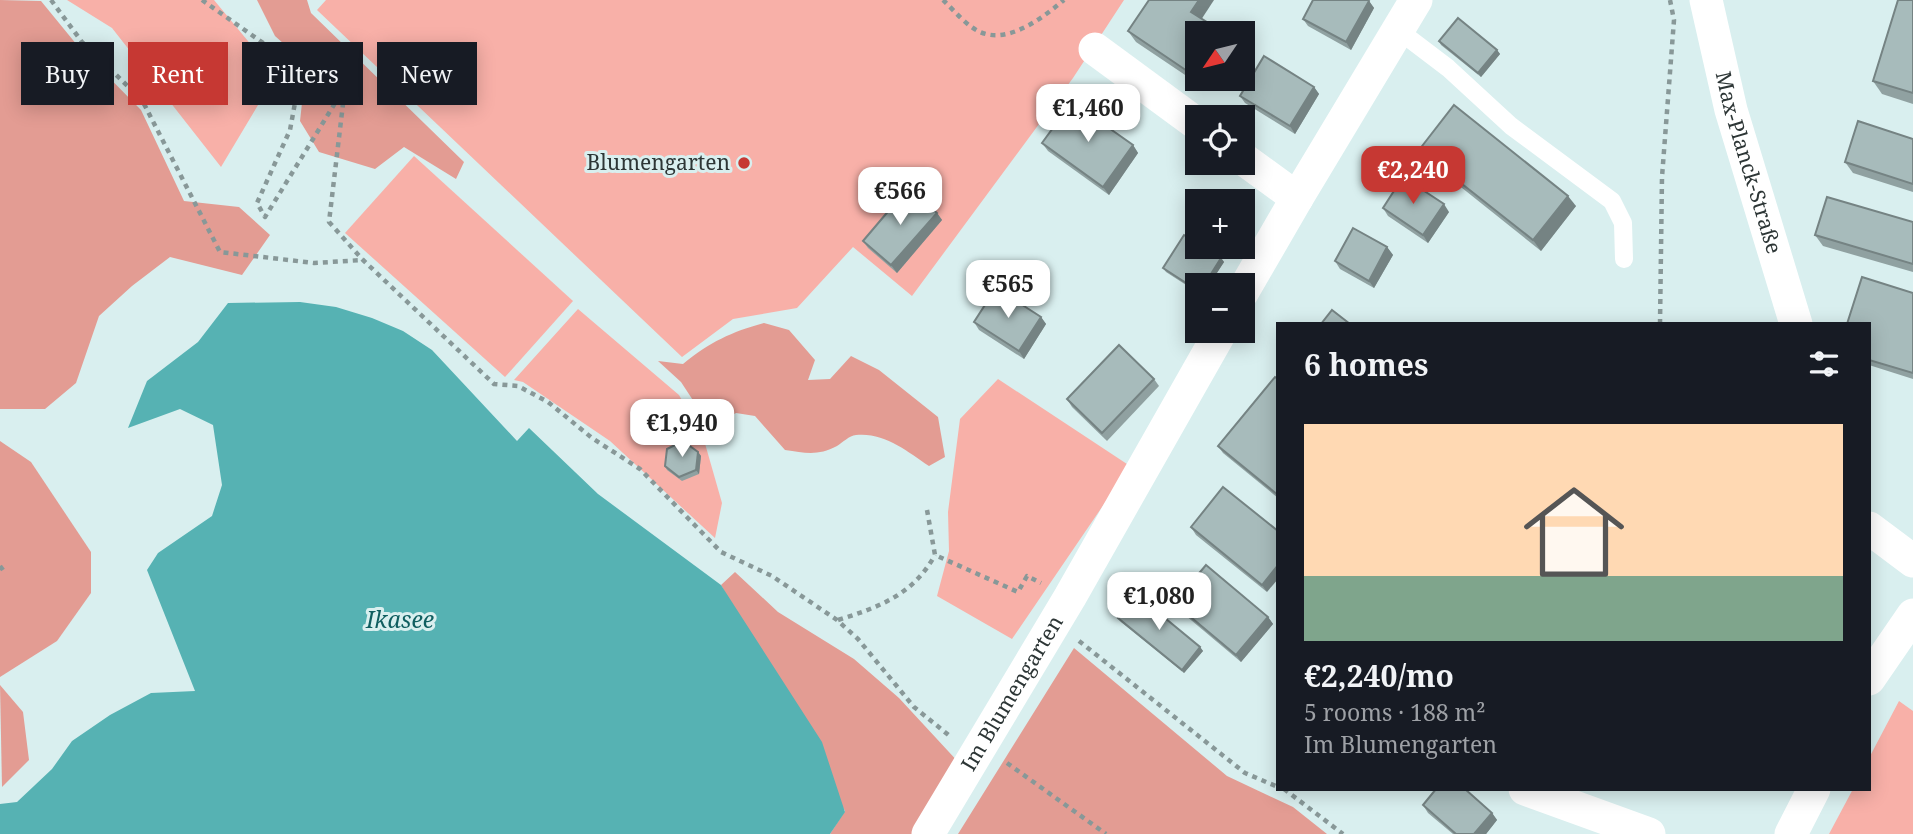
<!DOCTYPE html>
<meta charset="utf-8">
<style>
:root{--surface:#171b24;--page:#20242c;--text:#f1f3f6;--muted:#9ea1a6;--line:#363941;--accent:#c63833}
body{margin:0;font-family:"Noto Serif",serif;background:var(--page);color:var(--text);height:100vh;display:flex;flex-direction:column;font-size:26px;white-space:nowrap}
*{box-sizing:border-box;margin:0}
p{font-size:23px;color:var(--muted)}
.icon{flex:none;width:38px;height:38px;fill:none;stroke:currentColor;stroke-width:2;stroke-linecap:round;stroke-linejoin:round}
.map{position:relative;flex:1;overflow:hidden}
.details{position:absolute;left:1276px;top:322px;width:595px;height:469px;display:flex;flex-direction:column;background:var(--surface);border-radius:0px;box-shadow:0 4px 18px #0003}
.details>*{flex:none}
.banner{position:absolute;left:21px;top:42px;width:665px;height:63px;display:flex;gap:14px}
.needle{width:46px;rotate:235deg}
.buttons{position:absolute;left:1185px;top:21px;display:grid;gap:14px}
.buttons a{display:grid;place-items:center;width:70px;height:70px;border-radius:0px;background:var(--surface);box-shadow:0 4px 18px #0003;font-size:35px}
.price{position:absolute;translate:-50% -60px;padding:0 16px;border-radius:14px;background:#fff;color:#222;font-size:23px;line-height:46px;filter:drop-shadow(0 2px 4px #0008)}
.price::after{content:'';position:absolute;left:50%;top:42px;width:21px;height:16px;margin-left:-10px;background:inherit;clip-path:polygon(0 0,100% 0,50% 100%)}
.price.on{background:var(--accent);color:#fff}
ul{padding:0;list-style:none}
li{display:grid;align-content:center;gap:14px;height:371px;padding:0 28px}
li+li{border-top:2px solid var(--line)}
li span{display:grid;place-items:center;height:217px;border-radius:0px;color:#555}
li>.icon{margin-inline-start:auto}
span .icon{width:126px;height:126px;fill:#fffc;stroke-width:1}
li b{font-size:30px}
h2{display:flex;justify-content:space-between;align-items:center;height:84px;padding:0 28px;font-size:30px}
.pill{padding:0 24px;border-radius:0px;background:var(--surface);box-shadow:0 4px 18px #0003;font-size:24px;line-height:63px}
.pill.on{background:var(--accent);color:#fff}
.map>svg:first-child{display:block}
.green{fill:#f8b0a8}
.forest{fill:#e39c93}
.water{fill:#56b2b3}
.lines{fill:none;stroke-linecap:round;stroke-linejoin:round}
.path{stroke:#889898;stroke-width:4.5;stroke-dasharray:5 5;stroke-linecap:butt}
.service{stroke:#fff;stroke-width:18}
.minor{stroke:#fff;stroke-width:33}
.wall{fill:#90a1a1}
.shaded-wall{fill:#758383}
.building{fill:#a7bbbb;stroke:#758383;stroke-width:2}
.poi-dot{fill:#c63833;stroke:#d9efef;stroke-width:2.5}
.labels{text-anchor:middle;stroke-width:6;stroke-linejoin:round;paint-order:stroke}
.street-label{font-size:21px;fill:#2d3636;stroke:#d9efef}
.poi-label{font-size:21px;fill:#2d3636;stroke:#d9efef;text-anchor:end}
.water-label{font-size:23px;font-style:italic;fill:#105e60;stroke:#d9efef}
</style>
<div class="map">
<svg width="1913" height="834" viewBox="0 0 1913 834">
<rect width="100%" height="100%" fill="#d9efef"/>
<g class="green">
<path d="M67 0H214L276 75 221 167 112 28Z"/>
<path d="M326 0H1124L1073 78 912 296 853 247 797 308 733 319 682 357 317 10Z"/>
<path d="M414 156 573 301 505 377 345 233Z"/>
<path d="M578 309 679 395 704 440 722 503 715 538 610 441 523 382 514 380Z"/>
<path d="M998 379 1130 466 1012 639 937 596 949 551 948 512 960 419Z"/>
<path d="M1899 701 1913 711V834H1829L1853 789H1869V758Z"/>
</g>
<g class="forest">
<path d="M0 0 41 1 77 45 141 110 184 201 239 207 270 235 242 275 170 257 132 286 99 316 76 383 45 409H0Z"/>
<path d="M257 0H307L311 13 464 162 456 179 404 147 375 169 319 152 300 121 304 85 293 52 275 36Z"/>
<path d="M764 323 789 330 815 360 808 380 830 379 851 356 879 370 938 417 945 457 929 466C907 451 884 432 856 435 849 436 843 442 837 446 818 456 806 453 785 450L755 416 736 413 719 423 702 414 681 382 658 361 683 364C710 342 731 332 764 323Z"/>
<path d="M0 441 31 462 91 552V593L57 641 0 677Z"/>
<path d="M735 572 778 612 854 659 899 698 961 765 917 834H830L845 811 721 585Z"/>
<path d="M1074 648 1227 776 1293 807 1327 834H958Z"/>
<path d="M0 685 23 712 29 760 2 787Z"/>
</g>
<path class="water" d="M300 302 336 307 372 318 403 331 432 350 517 441 529 428 598 494 721 585 822 742 845 812 830 834H0V804L17 802 52 769 72 741 110 715 151 693 195 691 147 570 158 553 212 516 222 485 213 425 180 409 128 428 147 381 198 342 228 303Z"/>
<g class="lines">
<g class="path">
<path d="M51 0 82 42 142 100 220 252 314 263 363 260"/>
<path d="M202 0 283 57 297 92 290 130 257 203 265 217 345 87 329 222 363 260 494 384 518 386 548 402 592 438 640 469 721 552 772 576 837 620 858 639 914 707 951 737"/>
<path d="M943 0C955 11 969 30 986 34 1013 41 1045 16 1064 0"/>
<path d="M1660 324 1662 177 1674 20 1670 0"/>
<path d="M927 510 935 555 1018 592 1027 576 1041 583"/>
<path d="M0 566 3 570 0 573"/>
<path d="M838 620C879 607 913 595 935 555"/>
<path d="M1079 641 1245 773 1278 787"/>
<path d="M1007 763 1106 834"/>
<path d="M1284 789 1343 834"/>
</g>
<path class="service" d="M1398 30 1448 68 1511 126 1612 201 1623 223 1624 259"/>
<g class="minor">
<path id="s1" d="M1706 0 1731 110 1796 324"/>
<path d="M1095 49 1197 124"/>
<path d="M1242 158 1297 198"/>
<path d="M1242 293 1297 198 1416 0"/>
<path d="M1869 528 1913 561"/>
<path d="M1869 679 1913 615"/>
<path d="M1525 789 1649 834"/>
<path id="s2" d="M928 834 1070 597 1221 331"/>
<path d="M1791 834 1814 789"/>
</g>
</g>
<g class="wall">
<path d="M1913 0V104L1882 94 1873 81Z"/>
<path d="M1369 1 1374 8 1351 50 1308 26 1303 19Z"/>
<path d="M1202 19 1197 33V79H1208L1203 87 1136 42 1128 31Z"/>
<path d="M1439 41 1497 50 1500 54 1481 77 1441 45Z"/>
<path d="M1314 87 1319 94 1295 134 1245 103 1240 96Z"/>
<path d="M1913 139V192L1853 173 1845 162Z"/>
<path d="M1042 143 1133 145 1138 153 1109 195 1048 151Z"/>
<path d="M1419 150 1576 206 1541 251 1427 160Z"/>
<path d="M1383 208 1449 212 1428 243 1388 216Z"/>
<path d="M937 213 942 220 897 273 868 248 863 241Z"/>
<path d="M1913 222V272L1823 246 1815 235Z"/>
<path d="M1387 247 1393 255 1374 288 1340 269 1335 261Z"/>
<path d="M1221 258 1224 262 1209 285H1197V292L1166 272 1163 268Z"/>
<path d="M1913 293V379L1869 365V324Z"/>
<path d="M1041 317 1046 324 1024 359 979 330 974 322Z"/>
<path d="M1154 379 1159 386 1107 441 1072 407 1067 399Z"/>
<path d="M1278 379V498L1223 453 1218 446Z"/>
<path d="M698 452 701 456 699 474 682 481 667 470 665 466Z"/>
<path d="M1223 487 1267 592 1196 535 1191 527Z"/>
<path d="M1174 603 1268 617 1273 624 1241 662 1179 610Z"/>
<path d="M1118 618 1200 647 1203 651 1184 673 1121 622Z"/>
<path d="M1423 805 1492 813 1497 820 1486 834H1453L1428 813Z"/>
</g>
<g class="shaded-wall">
<path d="M1199 0H1214L1199 23 1191 12Z"/>
<path d="M1369 1 1374 8 1351 50 1346 42Z"/>
<path d="M1497 50 1500 54 1481 77 1478 73Z"/>
<path d="M1197 79H1208L1203 87Z"/>
<path d="M1314 87 1319 94 1295 134 1290 126Z"/>
<path d="M1133 145 1138 153 1109 195 1103 187Z"/>
<path d="M1568 196 1576 206 1541 251 1533 240Z"/>
<path d="M1444 204 1449 212 1428 243 1423 235Z"/>
<path d="M937 213 942 220 897 273 891 265Z"/>
<path d="M1387 247 1393 255 1374 288 1369 281Z"/>
<path d="M1221 258 1224 262 1209 285H1204Z"/>
<path d="M1041 317 1046 324 1024 359 1019 351Z"/>
<path d="M698 452 701 456 699 474 696 470Z"/>
<path d="M1278 565V579L1267 592 1262 585Z"/>
<path d="M1268 617 1273 624 1241 662 1236 655Z"/>
<path d="M1200 647 1203 651 1184 673 1182 670Z"/>
<path d="M1492 813 1497 820 1486 834H1474Z"/>
</g>
<g class="building">
<path d="M1149 0H1199L1191 12 1221 31 1219 33H1197V74L1196 77 1128 31Z"/>
<path d="M1313 0H1368L1369 1 1346 42 1303 19Z"/>
<path d="M1898 0H1913V93L1873 81Z"/>
<path d="M1458 18 1497 50 1478 73 1439 41Z"/>
<path d="M1264 56 1314 87 1290 126 1240 96Z"/>
<path d="M1072 102 1133 145 1103 187 1042 143Z"/>
<path d="M1454 105 1568 196 1533 240 1419 150Z"/>
<path d="M1858 121 1913 139V184L1845 162Z"/>
<path d="M1403 177 1444 204 1423 235 1383 208Z"/>
<path d="M908 188 937 213 891 265 863 241Z"/>
<path d="M1827 197 1913 222V264L1815 235Z"/>
<path d="M1353 228 1387 247 1369 281 1335 261Z"/>
<path d="M1184 235 1197 243V247H1203L1221 258 1204 285H1197V290L1163 268Z"/>
<path d="M1862 277 1913 293V373L1869 360V324H1847Z"/>
<path d="M996 288 1041 317 1019 351 974 322Z"/>
<path d="M1332 310 1350 324H1321Z"/>
<path d="M1119 345 1154 379 1102 433 1067 399Z"/>
<path d="M1275 377 1278 379V495L1218 446Z"/>
<path d="M683 441 698 452 696 470 679 477 665 466 667 449Z"/>
<path d="M1223 487 1278 531V565L1262 585 1191 527Z"/>
<path d="M1206 565 1268 617 1236 655 1174 603Z"/>
<path d="M1137 595 1200 647 1182 670 1118 618Z"/>
<path d="M1436 789H1465L1492 813 1474 834H1456L1423 805Z"/>
</g>
<circle class="poi-dot" cx="744" cy="163" r="7"/>
<g class="labels">
<g class="street-label">
<text dy="7" stroke="none"><textPath href="#s1" startOffset="168">Max-Planck-Straße</textPath></text>
<text dy="7" stroke="none"><textPath href="#s2" startOffset="164">Im Blumengarten</textPath></text>
</g>
<g class="poi-label">
<text x="730" y="170">Blumengarten</text>
</g>
<g class="water-label">
<text x="400" y="628">Ikasee</text>
</g>
</g>
</svg>
<div class="buttons">
<a><svg class="needle" viewBox="-14 -14 28 28"><path d="M0-13l5 13h-10z" fill="#e53935"/><path d="M0 13l5-13h-10z" fill="#9ea1a6"/></svg></a>
<a><svg class="icon" aria-label="locate" viewBox="0 0 24 24"><circle cx="12" cy="12" r="6"/><path d="M12 2v4M12 18v4M2 12h4M18 12h4"/></svg></a>
<a>+</a>
<a>−</a>
</div>
<b class="price" style="left:1088px;top:144px">€1,460</b>
<b class="price on" style="left:1413px;top:206px">€2,240</b>
<b class="price" style="left:900px;top:227px">€566</b>
<b class="price" style="left:1008px;top:320px">€565</b>
<b class="price" style="left:682px;top:459px">€1,940</b>
<b class="price" style="left:1159px;top:632px">€1,080</b>
<div class="banner">
<a class="pill">Buy</a>
<a class="pill on">Rent</a>
<a class="pill">Filters</a>
<a class="pill">New</a>
</div>
<section class="details">
<h2>6 homes<svg class="icon" aria-label="filters" viewBox="0 0 24 24"><path d="M4 7h16M4 17h16"/><circle cx="9" cy="7" r="2"/><circle cx="15" cy="17" r="2"/></svg></h2>
<ul>
<li><span style="background:linear-gradient(#ffd9b3 70%,#7fa58c 0)"><svg class="icon" aria-label="home" viewBox="0 0 24 24"><path d="M3 11l9-7 9 7M6 9v11h12V9"/></svg></span><div><b>€2,240/mo</b><p>5 rooms · 188 m²</p><p>Im Blumengarten</p></div></li>
</ul>
</section>
</div>
